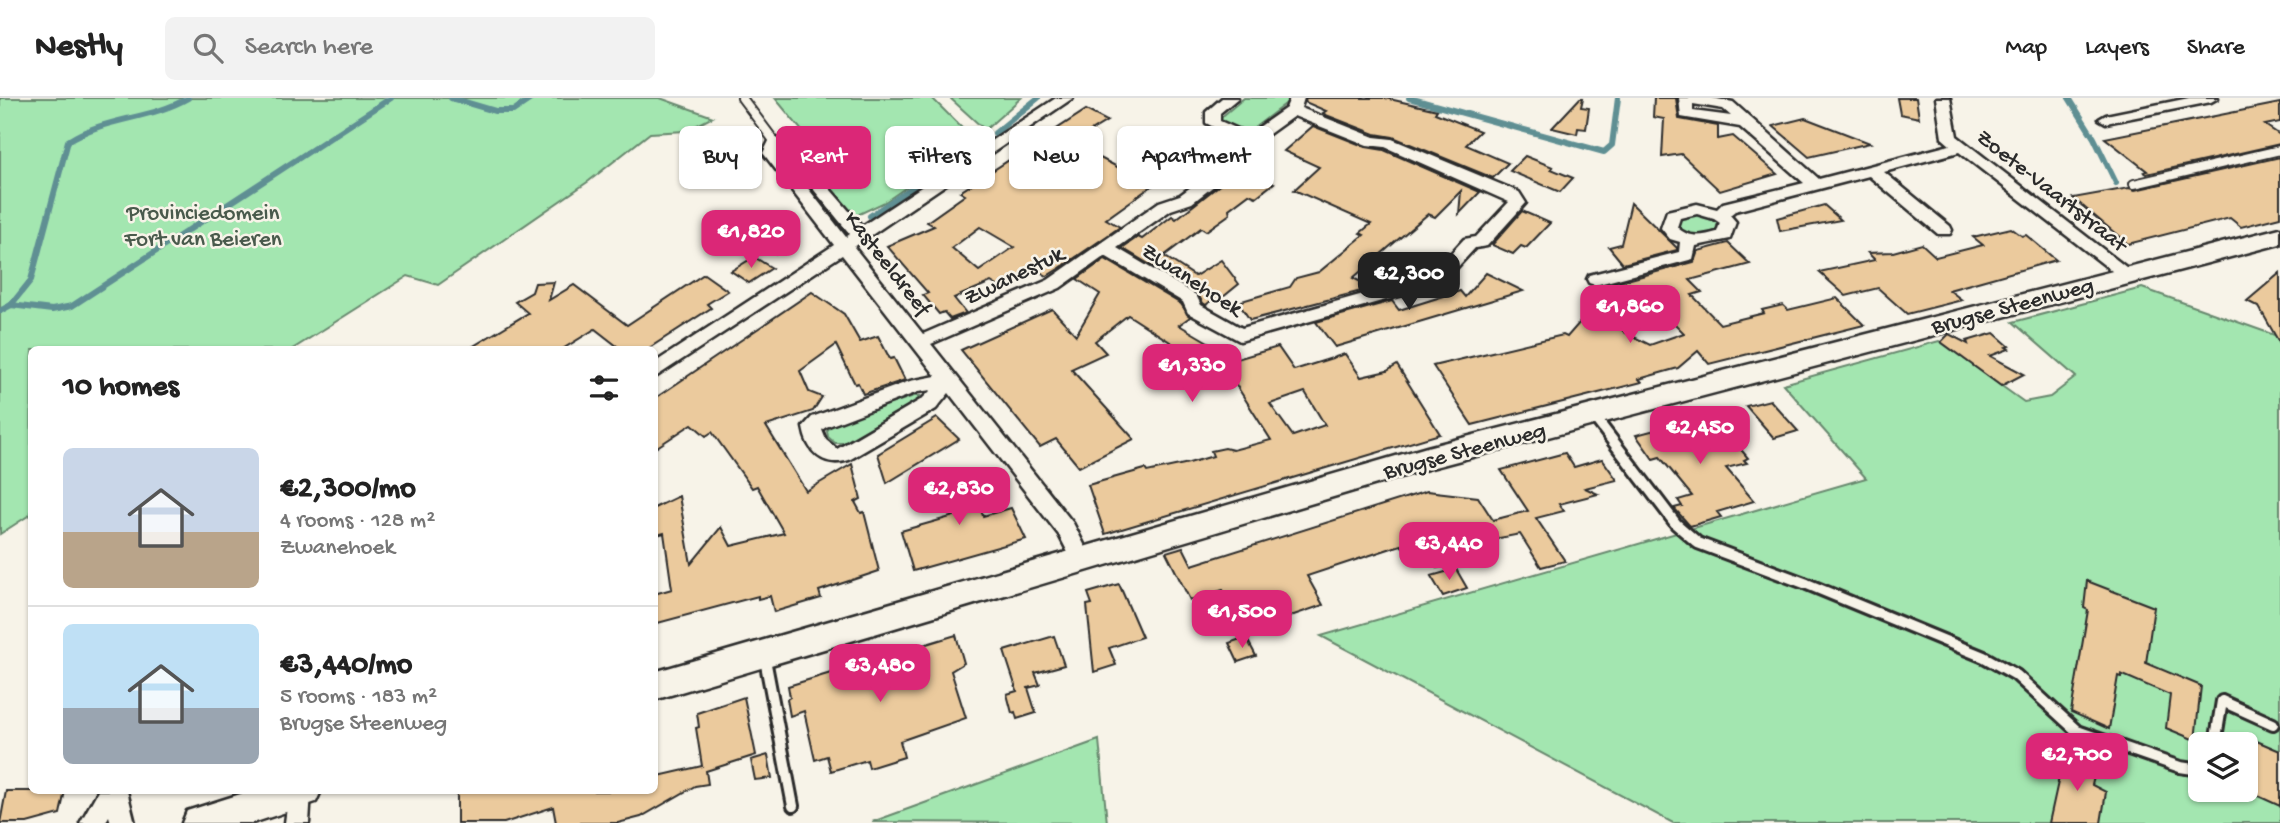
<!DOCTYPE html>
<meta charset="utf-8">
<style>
:root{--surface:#fff;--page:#f2f2f2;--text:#222;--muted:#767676;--line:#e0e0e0;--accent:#db2777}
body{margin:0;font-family:"Gochi Hand",sans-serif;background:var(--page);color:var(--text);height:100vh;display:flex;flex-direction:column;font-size:26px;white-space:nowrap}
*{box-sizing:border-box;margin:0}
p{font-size:23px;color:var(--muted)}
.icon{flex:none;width:38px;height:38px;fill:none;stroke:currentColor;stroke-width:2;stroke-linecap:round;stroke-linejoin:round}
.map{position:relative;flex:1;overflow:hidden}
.details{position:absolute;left:28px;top:248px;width:630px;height:448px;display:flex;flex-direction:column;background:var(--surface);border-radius:10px;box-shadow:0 2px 5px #0004}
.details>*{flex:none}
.hud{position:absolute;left:679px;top:28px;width:665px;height:63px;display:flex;gap:14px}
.buttons{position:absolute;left:2188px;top:634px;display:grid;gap:14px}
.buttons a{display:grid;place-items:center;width:70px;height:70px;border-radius:10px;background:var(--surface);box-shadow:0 2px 5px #0004;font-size:35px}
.price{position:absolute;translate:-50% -60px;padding:0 16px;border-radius:14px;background:var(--accent);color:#fff;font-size:23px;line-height:46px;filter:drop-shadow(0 2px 4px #0008)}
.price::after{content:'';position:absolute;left:50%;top:42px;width:21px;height:16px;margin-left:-10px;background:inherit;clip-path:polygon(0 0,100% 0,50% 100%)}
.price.selected{background:#222;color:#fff}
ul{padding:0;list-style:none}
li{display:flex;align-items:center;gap:21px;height:175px;padding:0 35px}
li+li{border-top:2px solid var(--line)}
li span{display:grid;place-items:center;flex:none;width:196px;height:140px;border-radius:10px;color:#555}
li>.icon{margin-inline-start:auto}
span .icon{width:84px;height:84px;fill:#fffc;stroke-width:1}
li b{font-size:30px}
h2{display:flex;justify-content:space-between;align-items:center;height:84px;padding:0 35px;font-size:30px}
.chip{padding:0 24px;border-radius:10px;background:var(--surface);box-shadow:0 2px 5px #0004;font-size:24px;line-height:63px}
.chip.selected{background:var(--accent);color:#fff}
header{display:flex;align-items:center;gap:42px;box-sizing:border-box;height:98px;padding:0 35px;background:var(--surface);border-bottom:2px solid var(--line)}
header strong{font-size:33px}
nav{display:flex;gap:38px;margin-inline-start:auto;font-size:24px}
.search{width:490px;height:63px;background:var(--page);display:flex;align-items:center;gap:18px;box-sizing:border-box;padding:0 24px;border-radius:10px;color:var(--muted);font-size:26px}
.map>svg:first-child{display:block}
.green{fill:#a3e6b0;stroke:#67886e;stroke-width:2;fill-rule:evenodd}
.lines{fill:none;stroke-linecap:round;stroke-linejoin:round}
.stream{stroke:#5f8f93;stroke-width:6}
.building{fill:#ebca9d;stroke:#2b2b2b;stroke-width:2;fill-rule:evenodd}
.lane-far1-casing{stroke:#2b2b2b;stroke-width:12}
.lane-casing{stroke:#2b2b2b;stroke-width:16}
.street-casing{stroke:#2b2b2b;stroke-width:5}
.secondary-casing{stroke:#2b2b2b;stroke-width:5}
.lane-far1{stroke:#f7f3e8;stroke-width:8}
.lane{stroke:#f7f3e8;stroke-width:10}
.street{fill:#f7f3e8;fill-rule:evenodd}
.secondary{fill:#f7f3e8;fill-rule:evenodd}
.labels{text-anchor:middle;stroke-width:5;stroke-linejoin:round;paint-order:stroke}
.street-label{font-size:23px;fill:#2b2b2b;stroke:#f7f3e8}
.park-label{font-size:23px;fill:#495a4c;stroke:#f7f3e8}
</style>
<header>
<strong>Nestly</strong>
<div class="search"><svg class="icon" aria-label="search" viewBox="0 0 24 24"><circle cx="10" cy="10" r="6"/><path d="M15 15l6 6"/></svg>Search here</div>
<nav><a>Map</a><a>Layers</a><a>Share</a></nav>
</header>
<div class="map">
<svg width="2280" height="725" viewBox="0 0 2280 725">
<rect width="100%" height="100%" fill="#f7f3e8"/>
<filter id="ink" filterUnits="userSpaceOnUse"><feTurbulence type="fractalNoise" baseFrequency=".0143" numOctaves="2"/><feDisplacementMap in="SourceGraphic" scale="14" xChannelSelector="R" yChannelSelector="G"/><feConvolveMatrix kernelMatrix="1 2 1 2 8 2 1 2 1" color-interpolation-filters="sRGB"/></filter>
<g filter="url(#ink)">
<g class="green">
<path d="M0 0H660L713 19 686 33 650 35 589 83 438 187 408 178 291 252H32L31 416 0 436Z"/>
<path d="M775 0H932L974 42 885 104 853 119 789 40 803 34Z"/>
<path d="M950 0H1021L985 32Z"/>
<path d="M1244 0H1293L1250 33 1243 35 1219 21Z"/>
<path d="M1698 115 1718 123 1716 133 1697 138 1677 131 1680 121Z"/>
<path d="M2142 190 2280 239V725H1673L1321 538 1866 380 1783 286 1939 243 2024 304 2050 299 2076 279 2013 224ZM2200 646H2245V691H2200Z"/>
<path d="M914 298H920L917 303 843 345H835L828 339 827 333 832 326Z"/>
<path d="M1099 642 1107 725 872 724Z"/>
</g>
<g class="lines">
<g class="stream">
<path d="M451 0 495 13H513L532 0"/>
<path d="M1409 0 1604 54 1612 47 1618 0"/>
<path d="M2069 0 2094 40 2116 85"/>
<path d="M995 35 1038 0"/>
<path d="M870 118 975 48"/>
<path d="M11 207 31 182 68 43C105 19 150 22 188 0"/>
<path d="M0 213 11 207 52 212 72 208 391 0"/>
</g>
</g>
<g class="building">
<path d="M1306 0H1385L1437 12 1435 15 1480 33 1466 47 1508 65 1493 80 1393 39 1375 36 1326 17 1323 15 1326 13 1305 4Z"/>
<path d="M1580 0H1583L1581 9 1589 10 1586 31 1578 30 1577 36 1552 30Z"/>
<path d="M1654 0H1676L1679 21 1718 28V41L1733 38 1777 76 1720 93 1681 56 1662 59 1664 21 1653 19Z"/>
<path d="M1897 0H1916L1919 20 1900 16Z"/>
<path d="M2280 5V24L2265 27 2280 37V46L2147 76 2144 74 2147 73 2105 40Z"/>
<path d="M1086 12 1107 23 1071 45 1127 74 1141 65 1166 78 1106 121 1120 129 1060 170 1047 178 1034 170 1004 192 991 184 954 200 966 215 950 221 944 214 939 216 923 197 928 195 887 148 934 128 927 124 965 97 960 94ZM980 129 1014 149 979 173 952 150Z"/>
<path d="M1805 20 1870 45 1809 59 1773 28Z"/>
<path d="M1313 28 1366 49 1384 52 1480 94 1459 116 1461 93 1435 119 1428 116 1353 180 1373 190 1250 222 1238 204 1290 189 1296 180 1319 174 1364 137 1360 135 1371 126 1294 92 1319 69 1284 53Z"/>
<path d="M1190 43 1223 62 1196 82 1161 63Z"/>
<path d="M1525 58 1553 69 1551 71 1573 80 1560 94 1510 73Z"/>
<path d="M2280 59V119L2241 129 2230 120 2128 146 2073 100 2129 90 2135 92Z"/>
<path d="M1240 71 1274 85 1256 99 1249 96 1229 111 1230 116 1206 133 1201 130 1164 158 1195 178 1221 162 1239 186 1217 204 1213 201 1206 207 1203 205 1197 195 1122 150 1138 139 1142 141 1172 118 1176 121Z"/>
<path d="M1631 105 1677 150V152L1623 166 1609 149 1621 146Z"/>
<path d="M1824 107 1841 122 1780 133 1777 120Z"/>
<path d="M1522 113 1550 125 1526 150 1521 148 1513 156 1492 147Z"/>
<path d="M767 125 795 143 776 156 748 137Z"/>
<path d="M2011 130 2022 138 2026 137 2056 162 1949 192 1962 202 1907 216 1878 190 1846 198 1819 174 1875 162 1868 155 1893 154 1922 146 1936 159 1983 147 1973 139Z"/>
<path d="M1728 145 1750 166 1690 182 1702 194 1692 197 1720 226 1764 215 1762 212 1783 207 1788 212 1837 200 1864 227 1709 266 1698 253 1678 270 1639 281 1642 284 1472 327 1433 268 1563 237 1567 239 1587 216 1605 228 1617 226 1624 234 1650 247 1684 235 1643 194 1605 204 1601 189 1694 164 1698 153Z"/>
<path d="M754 159 772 170 749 185 731 173Z"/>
<path d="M1105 161 1181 206 1190 219 1179 227 1237 261 1278 249 1294 272 1345 256 1361 279 1387 273 1397 267 1440 336 1105 436 1088 387 1145 371 1147 374 1189 365 1213 358 1211 353 1225 350 1233 352 1271 342 1226 271 1220 276 1128 217 1095 243 1106 255 1071 271 1134 341 1079 369 1056 341 1040 349 961 252 1052 211 1076 237 1100 196 1077 181ZM1305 294 1325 327 1293 338 1270 306Z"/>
<path d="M1486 175 1523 193 1335 249 1316 224 1392 203 1399 212 1460 193 1465 199Z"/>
<path d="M2280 175V246L2259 209 2247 203Z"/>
<path d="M704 176 728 193 707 206 711 210 646 252H622L595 231 561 252H467L528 215 515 204 532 194 535 185 554 184 549 202 574 187 627 227Z"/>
<path d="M812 194 844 216 860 244 878 238 890 261 894 260 905 282 863 296 858 285 855 286 836 247 800 273 809 294 822 299 813 313 766 328 806 393 852 366 861 401 855 404 861 415 864 414 879 473 819 493 821 500 774 514 770 498 758 501V498L654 526V496L672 491 664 435 654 438V410L679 398 691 466 721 429 731 448 784 435 757 388 752 390 712 334 706 338 692 326 654 351V301Z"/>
<path d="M1994 235 2009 248 2006 249 2009 251 1990 258 2024 276 2001 288 1941 244 1949 236 1968 246 1967 243Z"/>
<path d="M1770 302 1798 333 1774 340 1746 308Z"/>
<path d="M1712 317 1748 360 1744 362 1747 365 1726 370 1754 403 1717 414 1721 419 1690 428 1674 410 1682 408 1678 402 1692 398 1660 359 1653 361 1636 337Z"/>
<path d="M937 320 959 341 887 385 878 356Z"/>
<path d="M1565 355 1574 369 1602 361 1617 382 1585 390 1598 396 1559 406 1564 413 1536 420 1565 463 1541 469 1520 436 1484 443 1491 454 1437 470 1420 444 1403 449 1401 447 1307 478 1323 507 1244 534 1223 492 1190 502 1166 454 1183 449 1192 467 1427 393 1478 399 1493 422 1528 413 1501 372Z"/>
<path d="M968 374 983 418 1011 410 1026 441 913 473 901 433 954 418 926 390Z"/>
<path d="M1456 471 1467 490 1443 498 1431 478Z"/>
<path d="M2087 483 2154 509 2146 565 2201 588 2195 642 2166 630 2170 597 2121 576V579L2118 578 2109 631 2071 614 2088 512 2084 510Z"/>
<path d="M1119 486 1142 539 1109 550 1116 567 1094 574 1087 507 1092 506 1088 495Z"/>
<path d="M956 537 964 565 951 573 966 620 900 643 904 659 869 670 867 662 831 673 827 658 815 662 804 613 790 618 787 601 790 599 788 588Z"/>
<path d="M1054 538 1064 567 1035 575 1040 587 1028 590 1036 615 1017 621 1015 614 1012 615 1007 596 1017 593 1004 553Z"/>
<path d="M1246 539 1256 558 1238 564 1229 545Z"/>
<path d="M744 599 756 657 706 673 708 686 695 688 641 719 618 725H556L553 709 504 725H457V693H654V679L702 668 696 630 699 629 697 615Z"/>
<path d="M2245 638 2280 653V708L2245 692Z"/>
<path d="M2065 652 2097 667 2092 687 2106 694 2101 725H2049Z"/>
<path d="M768 657 772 680 755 682 751 662Z"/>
<path d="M6 693H65L60 716 27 725H0Z"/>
</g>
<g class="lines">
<defs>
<g id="lane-far1">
<path d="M742 0 775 44"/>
<path d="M2134 86 2280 52"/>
</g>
<g id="lane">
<path d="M1593 317 1676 426 1698 445 1807 486 1984 559 2016 577 2077 633 2180 669 2200 672"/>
<path d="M764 556 793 708"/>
<path d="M2215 646 2222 603 2273 626"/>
</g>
<g id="street">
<path d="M1056 0H1073L854 149 923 236 1048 182 1159 104 1180 97 1245 49 1246 46 1206 25V14L1222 0H1238L1220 15V23L1249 36 1286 10 1290 0H1304L1301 10 1374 39 1392 41 1519 94 1526 105 1487 148 1475 150 1442 186 1240 243 1188 215 1183 204 1105 158 1060 190 931 246 1073 425 1091 460 1088 466 1081 468 1074 466 1059 437 949 295 936 311 849 362C823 370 807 354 803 329L812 319 910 283 936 278 842 157 654 280V265L834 147 763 55 770 41H780L793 48 862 128ZM1294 18 1367 47 1385 49 1509 104 1476 139 1464 141 1431 177 1242 230 1201 207 1196 197 1117 150 1171 112 1192 105 1257 54 1262 41ZM779 53 783 54 850 136 846 139ZM931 292 922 301 837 351 826 342 822 332 826 329 918 294Z"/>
<path d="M1679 0H1712L1733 4 1819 81 1950 47 1942 40 1936 0H1950L1957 38 2135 176 2127 182 2121 180 1959 54 1884 74 1950 128 1952 132 1950 136H1938L1869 78 1735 113 1730 117 1736 124 1730 141 1696 148 1693 161 1595 187 1589 185 1587 181 1589 177 1679 154 1680 144 1670 141 1661 130 1667 113 1697 106 1717 111 1723 105 1804 85 1740 29 1681 19ZM1693 6 1723 11 1731 18 1693 13ZM1697 116 1714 121 1720 125 1717 134C1703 138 1689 141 1677 129L1680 120Z"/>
<path d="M2189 0H2218L2211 4 2106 25 2099 21 2106 17Z"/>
<path d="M98 693H127L135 725H111L109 718 105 725H80Z"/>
<path d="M289 693H311L309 725H285Z"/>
</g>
<g id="secondary">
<path d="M2280 130V146L1427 371 654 602V574L1427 349Z"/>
<path d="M250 693H321L316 704 253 725H182L187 713Z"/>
</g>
</defs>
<use href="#lane-far1" class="lane-far1-casing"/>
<use href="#lane" class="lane-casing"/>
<use href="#street" class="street-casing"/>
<use href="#secondary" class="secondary-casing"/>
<use href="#lane-far1" class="lane-far1"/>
<use href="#lane" class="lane"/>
<use href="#street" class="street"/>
<use href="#secondary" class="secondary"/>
</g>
</g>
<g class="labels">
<g class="street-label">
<text transform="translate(2053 91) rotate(38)" y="8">Zoete-Vaartstraat</text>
<text transform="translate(889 164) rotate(52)" y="8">Kasteeldreef</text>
<text transform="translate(1013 176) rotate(-26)" y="8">Zwanestuk</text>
<text transform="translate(1193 180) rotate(33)" y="8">Zwanehoek</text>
<text transform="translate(2012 206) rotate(-15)" y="8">Brugse Steenweg</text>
<text transform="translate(1464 351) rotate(-15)" y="8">Brugse Steenweg</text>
</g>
<g class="park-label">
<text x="203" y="121">Provinciedomein<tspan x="203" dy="26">Fort van Beieren</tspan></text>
</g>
</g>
</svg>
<div class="buttons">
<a><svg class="icon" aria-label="layers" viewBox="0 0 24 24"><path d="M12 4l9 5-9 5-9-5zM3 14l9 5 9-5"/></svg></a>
</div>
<b class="price" style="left:751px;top:172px">€1,820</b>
<b class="price selected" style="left:1409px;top:214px">€2,300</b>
<b class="price" style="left:1630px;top:247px">€1,860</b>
<b class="price" style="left:1192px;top:306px">€1,330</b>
<b class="price" style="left:1700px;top:368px">€2,450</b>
<b class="price" style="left:959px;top:429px">€2,830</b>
<b class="price" style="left:1449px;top:484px">€3,440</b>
<b class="price" style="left:1242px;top:552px">€1,500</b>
<b class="price" style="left:880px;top:606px">€3,480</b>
<b class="price" style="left:2077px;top:695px">€2,700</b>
<div class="hud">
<a class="chip">Buy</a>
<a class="chip selected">Rent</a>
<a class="chip">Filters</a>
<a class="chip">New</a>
<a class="chip">Apartment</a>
</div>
<section class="details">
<h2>10 homes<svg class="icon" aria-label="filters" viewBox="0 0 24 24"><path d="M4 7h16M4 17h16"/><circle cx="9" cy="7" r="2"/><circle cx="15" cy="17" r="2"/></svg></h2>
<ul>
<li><span style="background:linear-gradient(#c9d6e8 60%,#b9a48a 0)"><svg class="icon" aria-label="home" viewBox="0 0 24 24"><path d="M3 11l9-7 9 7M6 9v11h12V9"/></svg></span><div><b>€2,300/mo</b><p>4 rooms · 128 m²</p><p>Zwanehoek</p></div></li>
<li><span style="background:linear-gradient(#bfe0f5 60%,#9aa5b1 0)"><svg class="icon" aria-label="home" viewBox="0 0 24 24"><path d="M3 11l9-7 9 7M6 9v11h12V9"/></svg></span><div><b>€3,440/mo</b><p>5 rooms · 183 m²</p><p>Brugse Steenweg</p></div></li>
</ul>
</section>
</div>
